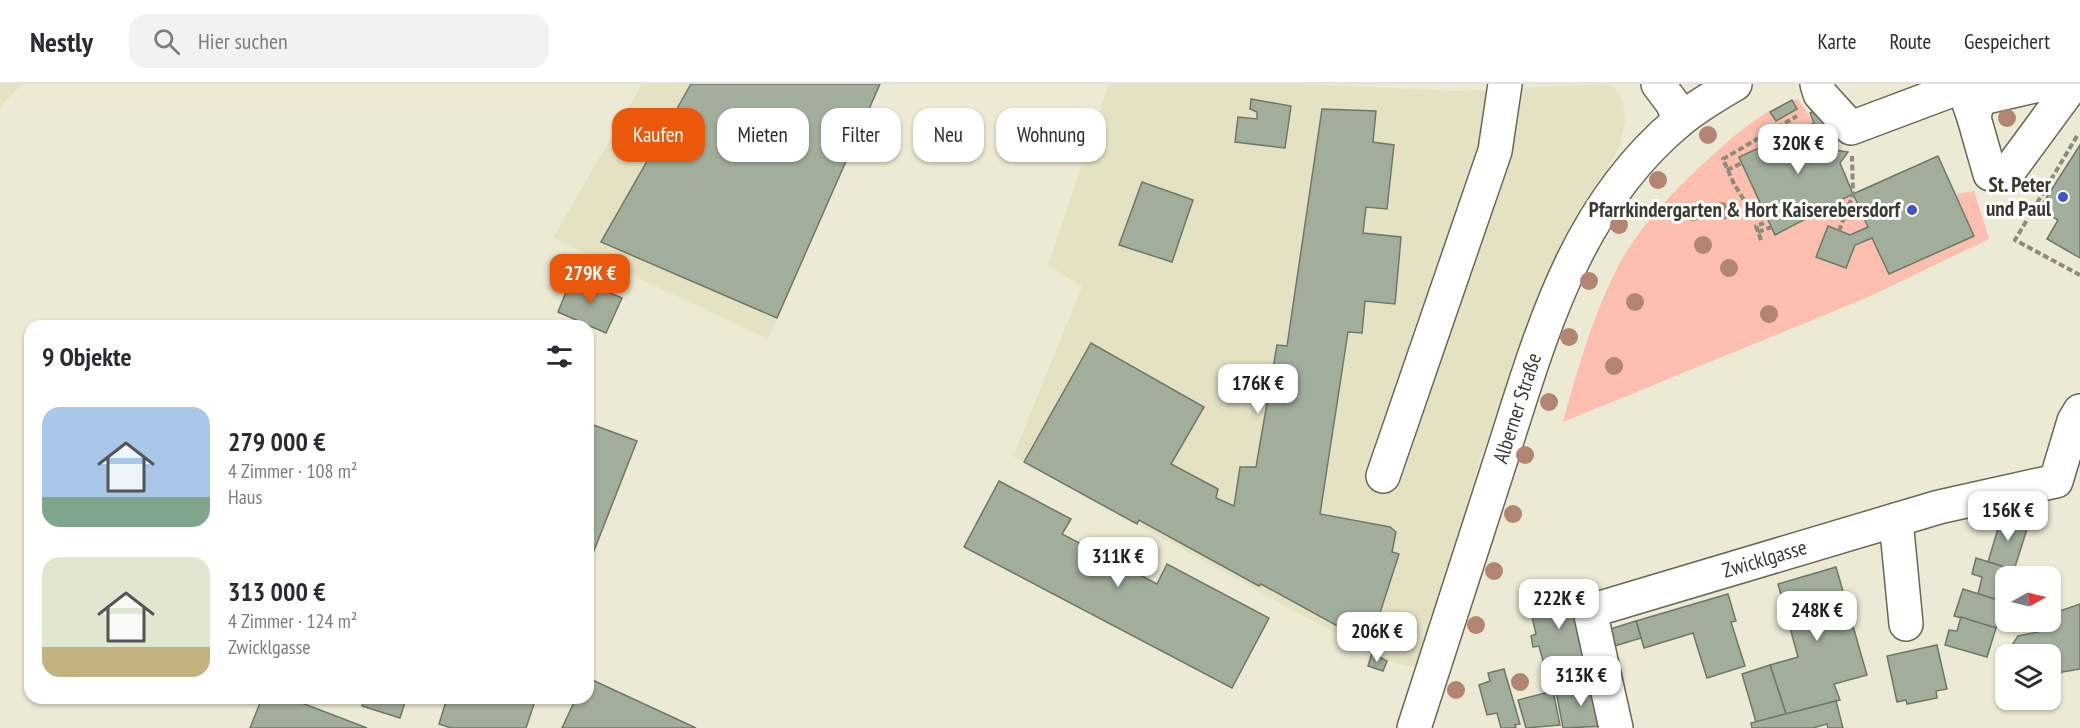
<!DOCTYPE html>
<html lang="de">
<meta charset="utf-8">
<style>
:root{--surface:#fff;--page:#f2f2f3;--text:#2b2b33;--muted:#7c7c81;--line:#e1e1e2;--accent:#ea580c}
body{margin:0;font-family:"PT Sans Narrow",sans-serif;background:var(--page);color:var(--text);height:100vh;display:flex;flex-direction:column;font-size:22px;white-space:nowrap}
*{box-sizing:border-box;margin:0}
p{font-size:20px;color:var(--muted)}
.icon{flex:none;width:33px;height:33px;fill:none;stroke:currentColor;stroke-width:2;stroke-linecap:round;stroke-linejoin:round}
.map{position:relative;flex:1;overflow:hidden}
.details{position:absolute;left:24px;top:236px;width:570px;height:384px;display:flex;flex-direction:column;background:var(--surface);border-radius:18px;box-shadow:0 2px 4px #0004}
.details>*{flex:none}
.hud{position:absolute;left:612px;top:24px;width:570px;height:54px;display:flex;gap:12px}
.needle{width:39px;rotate:82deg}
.controls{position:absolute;left:1995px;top:482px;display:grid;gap:12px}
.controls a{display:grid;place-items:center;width:66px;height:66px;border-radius:12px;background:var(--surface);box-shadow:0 2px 4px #0004;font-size:30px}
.price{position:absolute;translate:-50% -51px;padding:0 14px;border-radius:12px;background:#fff;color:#222;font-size:20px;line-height:39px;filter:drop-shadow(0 2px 3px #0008)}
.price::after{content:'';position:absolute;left:50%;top:36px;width:18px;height:14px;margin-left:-9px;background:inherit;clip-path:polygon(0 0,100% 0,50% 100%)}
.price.on{background:var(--accent);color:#fff}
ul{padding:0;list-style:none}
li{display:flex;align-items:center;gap:18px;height:150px;padding:0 18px}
li span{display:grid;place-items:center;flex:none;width:168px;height:120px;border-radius:18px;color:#555}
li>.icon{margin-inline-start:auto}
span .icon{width:72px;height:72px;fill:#fffc;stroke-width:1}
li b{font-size:26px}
h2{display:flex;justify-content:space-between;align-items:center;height:72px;padding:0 18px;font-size:26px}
.tag{padding:0 21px;border-radius:18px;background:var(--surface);box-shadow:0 2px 4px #0004;font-size:21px;line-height:54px}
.tag.on{background:var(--accent);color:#fff}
header{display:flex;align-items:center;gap:36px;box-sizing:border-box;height:84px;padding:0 30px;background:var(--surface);border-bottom:2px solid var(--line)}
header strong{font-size:28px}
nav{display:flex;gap:33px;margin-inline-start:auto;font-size:21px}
.search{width:420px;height:54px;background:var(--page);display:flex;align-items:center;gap:15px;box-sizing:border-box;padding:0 21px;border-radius:18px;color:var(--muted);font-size:22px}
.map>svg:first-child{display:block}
.built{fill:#e5e2c4}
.green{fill:#fbbeaf}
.building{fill:#a1ae9b;stroke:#6d7967;stroke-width:1.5}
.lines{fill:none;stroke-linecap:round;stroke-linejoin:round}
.minor-casing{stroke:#6a6754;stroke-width:36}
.path{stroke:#8c8a7b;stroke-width:4;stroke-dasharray:6 3;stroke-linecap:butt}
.minor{stroke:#fff;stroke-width:33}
.tree{fill:#b18572}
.poi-dot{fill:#4053c7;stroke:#fff;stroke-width:2}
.labels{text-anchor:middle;stroke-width:6;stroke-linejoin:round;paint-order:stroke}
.poi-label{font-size:21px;font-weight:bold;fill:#3b3a31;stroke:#fff;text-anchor:end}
.street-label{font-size:21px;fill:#3b3a31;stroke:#fff}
</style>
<header>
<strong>Nestly</strong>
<div class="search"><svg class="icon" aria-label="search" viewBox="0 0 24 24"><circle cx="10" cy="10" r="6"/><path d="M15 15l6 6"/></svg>Hier suchen</div>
<nav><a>Karte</a><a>Route</a><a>Gespeichert</a></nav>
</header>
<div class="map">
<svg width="2080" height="644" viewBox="0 0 2080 644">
<rect width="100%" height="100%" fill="#ecead4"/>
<g class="built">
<path d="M0 0H22L0 23Z"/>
<path d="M642 0H880L768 255 553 154Z"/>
<path d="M1109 0H1306L1455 7 1606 0 1614 3 1623 17 1625 38 1619 64 1567 151 1537 215 1479 379 1419 584 1386 577 1013 372 1082 203 1048 181Z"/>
</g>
<path class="green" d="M1798 15 1814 39 1739 73 1775 150 1852 112 1868 143 1817 173 1846 184 1855 161 1872 154 1889 190 1974 152 1956 110 1974 107 1989 155 1866 214 1563 338C1577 287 1599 211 1627 167 1653 126 1688 93 1725 60 1741 46 1777 18 1798 15Z"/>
<g class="building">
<path d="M691 0H880L777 234 601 158Z"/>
<path d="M1251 15 1291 22 1285 64 1235 58 1238 33 1257 35V28L1250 25Z"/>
<path d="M1792 16 1797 25 1776 37 1770 28Z"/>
<path d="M1822 24 1829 39 1824 42 1835 66 1848 68 1840 79 1853 110 1775 151 1739 73 1814 39 1810 29Z"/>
<path d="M1322 25 1376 27 1373 58 1394 61 1387 125 1366 123 1363 149 1401 153 1395 220 1365 217 1362 249 1348 248 1320 430 1390 443 1396 448 1392 468 1399 470 1370 560 1261 500 1259 502 1139 436 1137 440 1024 378 1091 259 1204 323 1171 380 1218 405 1216 414 1234 422 1240 383H1256L1277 261 1287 262Z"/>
<path d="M2080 61V174L2047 155 2058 136 2039 125Z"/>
<path d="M1938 72 1974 152 1889 190 1872 154 1855 161 1846 184 1816 173 1828 142 1850 151 1868 143 1853 110Z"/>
<path d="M1142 98 1193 116 1172 178 1119 161Z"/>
<path d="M572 193 622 214 606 249 558 228Z"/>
<path d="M588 339 637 357 588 482Z"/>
<path d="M999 397 1071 435 1062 450 1157 500 1167 480 1269 534 1232 604 964 463Z"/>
<path d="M2002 431 2029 439 2014 486 1988 478Z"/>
<path d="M1976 474 2014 486 2012 492H2006L2004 518 1978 510 1982 493 1972 490Z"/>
<path d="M1836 483 1867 591 1834 600 1840 616 1786 630 1770 581 1798 573 1778 500Z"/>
<path d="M1963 505 2004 518 1996 544 1954 532Z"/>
<path d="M1575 508 1591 573 1545 584 1539 562 1533 563 1531 552 1536 550 1529 519Z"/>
<path d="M1728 510 1736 537 1731 538 1745 582 1707 594 1693 549 1644 564 1636 537Z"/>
<path d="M2080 520V585L2050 590V570H2006L2018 552 2047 546 2044 538 2056 533 2054 529Z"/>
<path d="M1961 533 1996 544 1987 573 1945 561 1949 546 1957 547Z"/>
<path d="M1636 537 1641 554 1608 564 1604 547Z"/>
<path d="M1937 561 1947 605 1936 607 1937 614 1907 620 1906 616 1897 618 1887 572Z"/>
<path d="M1372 569 1387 577 1383 587 1368 582Z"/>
<path d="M2006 570V595H2005L1999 593Z"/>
<path d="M1770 581 1786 630 1756 638 1742 590Z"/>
<path d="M1504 585 1520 640 1515 641 1516 644H1501L1497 629 1487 631 1479 601 1490 597 1488 589Z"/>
<path d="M588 594 696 644H562L576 614H588Z"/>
<path d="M1597 599 1606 642 1563 644 1556 607Z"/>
<path d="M1553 607 1560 641 1526 644 1518 616Z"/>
<path d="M262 614H289L367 644H250Z"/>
<path d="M365 614H402L406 615 400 634 362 622Z"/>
<path d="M447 614H536L526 644H451L439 640Z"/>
<path d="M1836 617 1843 644H1828L1827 640 1813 644H1752L1751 639Z"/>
</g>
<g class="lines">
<defs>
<g id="minor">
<path d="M1658 0 1673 20 1679 37"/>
<path d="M1817 0 1820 10 1851 44 1963 2 1974 34"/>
<path d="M2043 0 1978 15 1974 34 1990 90 2006 91 2073 0"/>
<path d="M1383 392 1495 67 1505 0"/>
<path d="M1896 436 1906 540"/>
<path id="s1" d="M1414 644C1442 556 1471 469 1499 381 1540 255 1572 126 1679 37 1696 23 1716 11 1735 0"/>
<path id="s2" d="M1616 644 1590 527 1939 423 2056 397 2074 337 2080 327"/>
</g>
</defs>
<use href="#minor" class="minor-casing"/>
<g class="path">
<path d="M2077 52 2015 156 2080 191"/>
<path d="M1727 86 1742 79"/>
<path d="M1761 130 1754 132 1734 100 1723 75 1797 32"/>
<path d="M1839 147 1853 110 1852 72"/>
<path d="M1758 148 1772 143"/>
<path d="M1761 156 1756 142 1764 139"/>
</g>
<use href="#minor" class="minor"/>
</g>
<g class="tree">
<circle cx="2007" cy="34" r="9"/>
<circle cx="1708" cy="51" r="9"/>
<circle cx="1658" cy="96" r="9"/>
<circle cx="1722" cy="127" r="9"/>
<circle cx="1693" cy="128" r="9"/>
<circle cx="1619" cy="141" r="9"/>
<circle cx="1703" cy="161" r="9"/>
<circle cx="1729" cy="184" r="9"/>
<circle cx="1589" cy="197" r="9"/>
<circle cx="1635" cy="218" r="9"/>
<circle cx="1769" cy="230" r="9"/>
<circle cx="1569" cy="253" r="9"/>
<circle cx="1614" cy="282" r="9"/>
<circle cx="1549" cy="318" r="9"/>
<circle cx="1525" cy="371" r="9"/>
<circle cx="1513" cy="430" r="9"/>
<circle cx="1494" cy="487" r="9"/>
<circle cx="1476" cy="541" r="9"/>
<circle cx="1520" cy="598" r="9"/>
<circle cx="1456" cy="606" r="9"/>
</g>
<g class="poi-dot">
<circle cx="2063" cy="113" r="6"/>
<circle cx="1912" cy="126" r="6"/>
</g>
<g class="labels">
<g class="poi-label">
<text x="2051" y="108">St. Peter<tspan x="2051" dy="24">und Paul</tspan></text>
<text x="1900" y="133">Pfarrkindergarten &amp; Hort Kaiserebersdorf</text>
</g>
<g class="street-label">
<text dy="7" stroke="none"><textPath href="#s1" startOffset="336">Alberner Straße</textPath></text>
<text dy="7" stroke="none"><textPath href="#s2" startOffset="302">Zwicklgasse</textPath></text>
</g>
</g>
</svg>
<div class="controls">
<a><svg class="needle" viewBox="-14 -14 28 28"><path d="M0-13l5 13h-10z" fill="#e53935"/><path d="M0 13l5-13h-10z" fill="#7c7c81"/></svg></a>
<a><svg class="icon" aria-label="layers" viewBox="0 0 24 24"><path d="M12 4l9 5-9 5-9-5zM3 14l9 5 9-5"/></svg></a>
</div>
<b class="price" style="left:1798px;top:91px">320K €</b>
<b class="price on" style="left:590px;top:221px">279K €</b>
<b class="price" style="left:1258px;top:331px">176K €</b>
<b class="price" style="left:2008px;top:458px">156K €</b>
<b class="price" style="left:1118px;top:504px">311K €</b>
<b class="price" style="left:1559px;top:546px">222K €</b>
<b class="price" style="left:1817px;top:558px">248K €</b>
<b class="price" style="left:1377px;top:579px">206K €</b>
<b class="price" style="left:1581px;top:623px">313K €</b>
<div class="hud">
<a class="tag on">Kaufen</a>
<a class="tag">Mieten</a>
<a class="tag">Filter</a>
<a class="tag">Neu</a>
<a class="tag">Wohnung</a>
</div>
<section class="details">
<h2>9 Objekte<svg class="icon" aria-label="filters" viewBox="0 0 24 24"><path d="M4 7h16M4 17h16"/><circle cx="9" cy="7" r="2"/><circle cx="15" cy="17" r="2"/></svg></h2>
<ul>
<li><span style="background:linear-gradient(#a9c7e8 75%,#7fa58c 0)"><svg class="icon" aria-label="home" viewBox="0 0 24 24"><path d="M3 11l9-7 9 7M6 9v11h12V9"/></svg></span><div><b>279 000 €</b><p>4 Zimmer · 108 m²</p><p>Haus</p></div></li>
<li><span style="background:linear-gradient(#dfe7d0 75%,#c2b280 0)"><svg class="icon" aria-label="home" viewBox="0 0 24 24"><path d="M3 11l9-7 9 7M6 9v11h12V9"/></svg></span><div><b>313 000 €</b><p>4 Zimmer · 124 m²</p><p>Zwicklgasse</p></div></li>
</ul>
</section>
</div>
